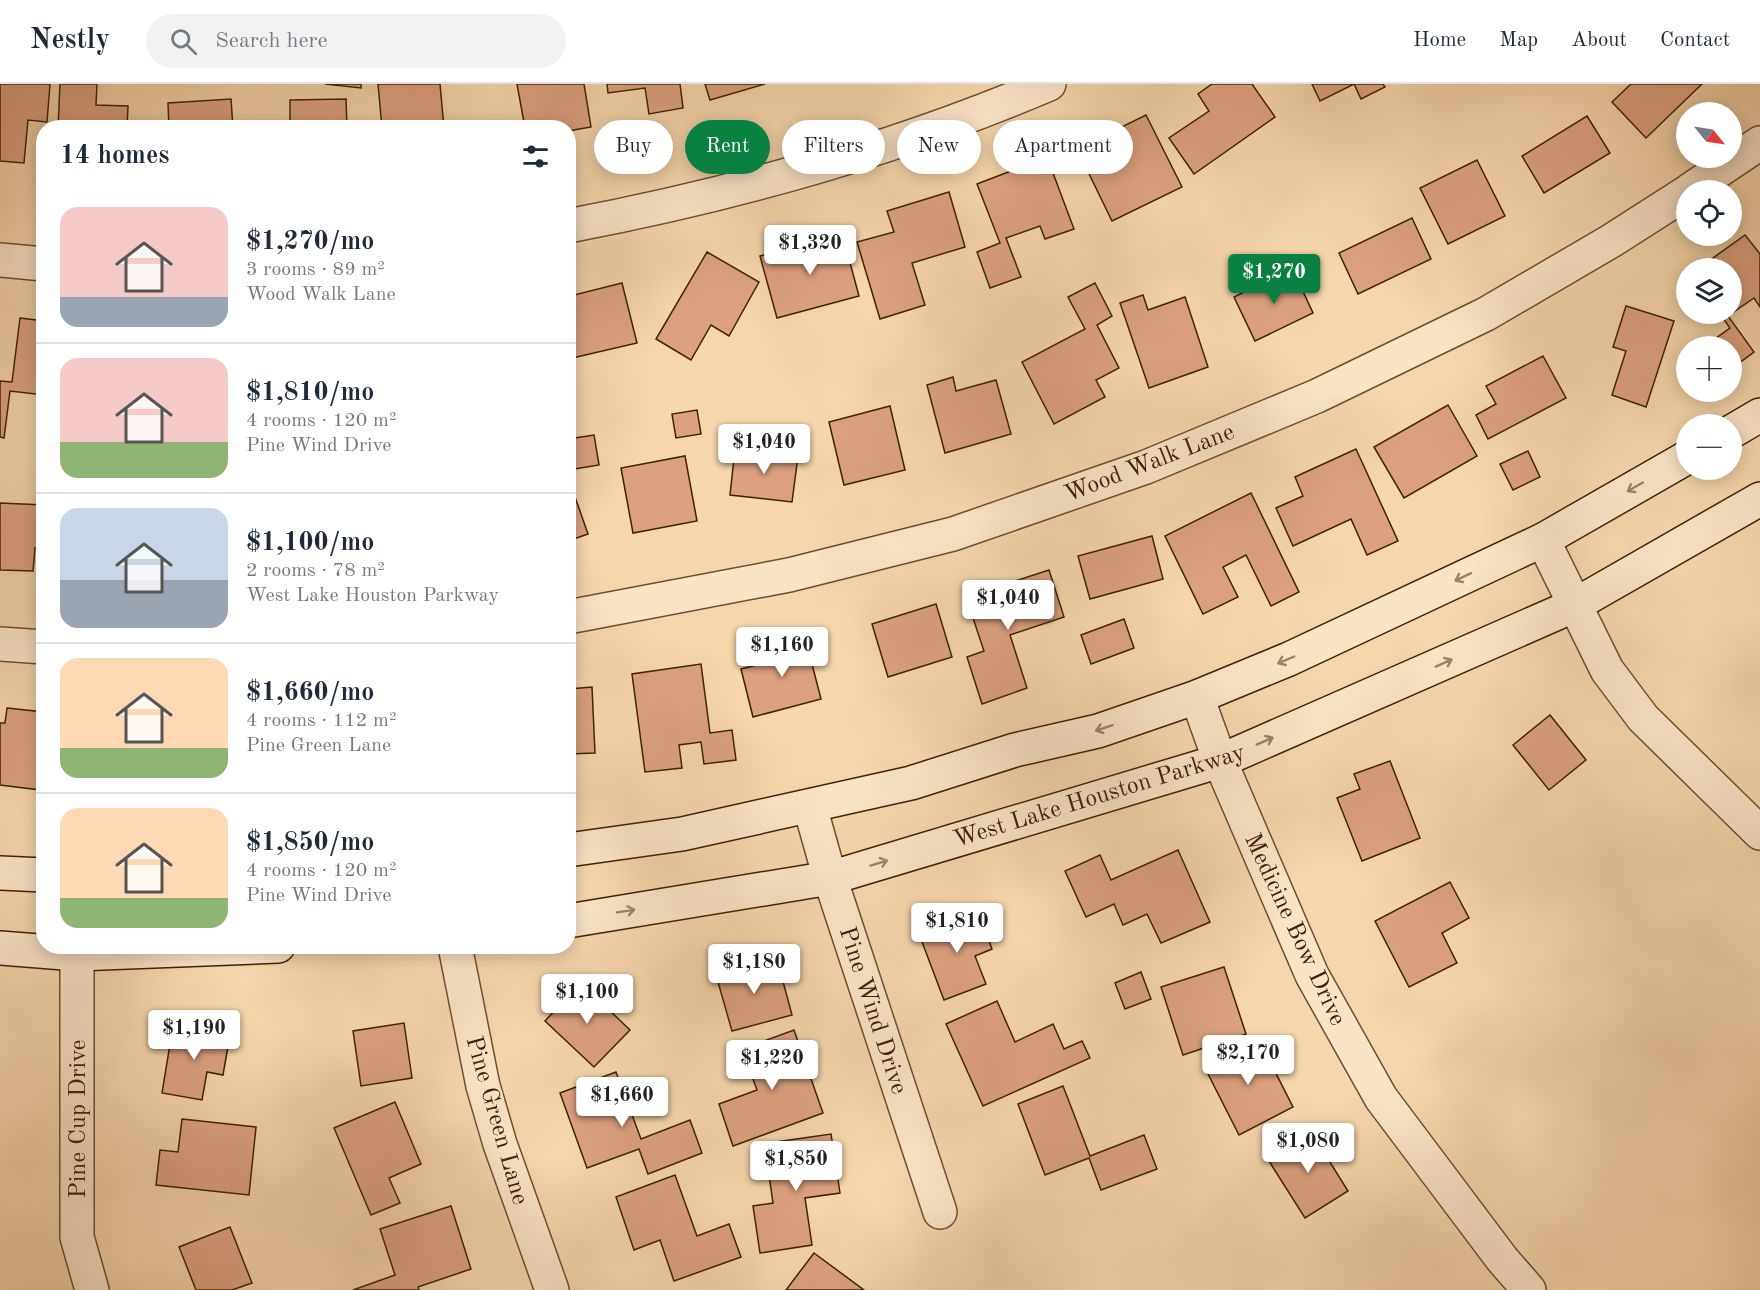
<!DOCTYPE html>
<meta charset="utf-8">
<style>
:root{--surface:#fff;--page:#f2f2f3;--text:#1f2937;--muted:#747a83;--line:#e0e1e3;--accent:#0b8043}
body{margin:0;font-family:"Old Standard TT",serif;background:var(--page);color:var(--text);height:100vh;display:flex;flex-direction:column;font-size:22px;white-space:nowrap}
*{box-sizing:border-box;margin:0}
p{font-size:20px;color:var(--muted)}
.icon{flex:none;width:33px;height:33px;fill:none;stroke:currentColor;stroke-width:2;stroke-linecap:round;stroke-linejoin:round}
.map{position:relative;flex:1;overflow:hidden}
.details{position:absolute;left:36px;top:36px;width:540px;height:834px;display:flex;flex-direction:column;background:var(--surface);border-radius:24px;box-shadow:0 3px 15px #0003}
.details>*{flex:none}
.banner{position:absolute;left:594px;top:36px;width:570px;height:54px;display:flex;gap:12px}
.needle{width:39px;rotate:120deg}
.controls{position:absolute;left:1676px;top:18px;display:grid;gap:12px}
.controls a{display:grid;place-items:center;width:66px;height:66px;border-radius:50%;background:var(--surface);box-shadow:0 3px 15px #0003;font-size:30px}
.price{position:absolute;translate:-50% -51px;padding:0 14px;border-radius:6px;background:#fff;color:#222;font-size:20px;line-height:39px;filter:drop-shadow(0 2px 3px #0008)}
.price::after{content:'';position:absolute;left:50%;top:36px;width:18px;height:14px;margin-left:-9px;background:inherit;clip-path:polygon(0 0,100% 0,50% 100%)}
.price.on{background:var(--accent);color:#fff}
ul{padding:0;list-style:none}
li{display:flex;align-items:center;gap:18px;height:150px;padding:0 24px}
li+li{border-top:2px solid var(--line)}
li span{display:grid;place-items:center;flex:none;width:168px;height:120px;border-radius:18px;color:#555}
li>.icon{margin-inline-start:auto}
span .icon{width:72px;height:72px;fill:#fffc;stroke-width:1}
li b{font-size:26px}
h2{display:flex;justify-content:space-between;align-items:center;height:72px;padding:0 24px;font-size:26px}
.pill{padding:0 21px;border-radius:27px;background:var(--surface);box-shadow:0 3px 15px #0003;font-size:21px;line-height:54px}
.pill.on{background:var(--accent);color:#fff}
header{display:flex;align-items:center;gap:36px;box-sizing:border-box;height:84px;padding:0 30px;background:var(--surface);border-bottom:2px solid var(--line)}
header strong{font-size:28px}
nav{display:flex;gap:33px;margin-inline-start:auto;font-size:21px}
.search{width:420px;height:54px;background:var(--page);display:flex;align-items:center;gap:15px;box-sizing:border-box;padding:0 21px;border-radius:33px;color:var(--muted);font-size:22px}
.map>svg:first-child{display:block}
.building{fill:#dda17f;stroke:#3d2203;stroke-width:1.5}
.lines{fill:none;stroke-linecap:round;stroke-linejoin:round}
.street-casing{stroke:#6b4f2d;stroke-width:36}
.secondary-casing{stroke:#3d2203;stroke-width:36}
.street{stroke:#f9e4c8;stroke-width:33}
.secondary{stroke:#f9e4c8;stroke-width:33}
.oneway{stroke:#9b8366}
.labels{text-anchor:middle;stroke-width:4.5;stroke-linejoin:round;paint-order:stroke}
.street-label{font-size:24px;fill:#3d2203;stroke:#f9e4c8}
</style>
<header>
<strong>Nestly</strong>
<div class="search"><svg class="icon" aria-label="search" viewBox="0 0 24 24"><circle cx="10" cy="10" r="6"/><path d="M15 15l6 6"/></svg>Search here</div>
<nav><a>Home</a><a>Map</a><a>About</a><a>Contact</a></nav>
</header>
<div class="map">
<svg width="1760" height="1206" viewBox="0 0 1760 1206">
<rect width="100%" height="100%" fill="#f6d6ab"/>
<filter id="stains"><feTurbulence type="fractalNoise" baseFrequency=".00333" numOctaves="4"/><feColorMatrix values="0 0 0 0 .2 0 0 0 0 .09 0 0 0 0 .02 0 0 0 .5 -.17"/></filter>
<radialGradient id="worn" r=".72"><stop offset=".6" stop-color="#630" stop-opacity="0"/><stop offset="1" stop-color="#630" stop-opacity=".3"/></radialGradient>
<g class="building">
<path d="M0 0H50L47 38 28 36 24 79 0 77Z"/>
<path d="M60 0H97L96 21 128 22 127 44H58Z"/>
<path d="M325 0H361V4Z"/>
<path d="M378 0H440L444 44H382Z"/>
<path d="M517 0H584L591 43 568 47V44H525Z"/>
<path d="M607 0H680L683 24 649 30 645 4 608 9Z"/>
<path d="M705 0H765L710 16Z"/>
<path d="M1212 0H1252L1275 33 1194 90 1169 54 1209 27 1198 10Z"/>
<path d="M1312 0H1383L1385 3 1361 15 1354 0 1320 17Z"/>
<path d="M1631 0H1702L1646 54 1612 18Z"/>
<path d="M231 15 233 44H169L168 19Z"/>
<path d="M346 15 347 44H290V16Z"/>
<path d="M1146 31 1182 103 1112 137 1077 65Z"/>
<path d="M1587 32 1610 69 1544 109 1522 72Z"/>
<path d="M1047 73 1074 145 1045 155 1040 142 1006 154 1021 193 990 204 977 168 1000 159 977 100Z"/>
<path d="M1477 76 1505 132 1448 160 1420 104Z"/>
<path d="M949 108 965 163 912 179 925 221 880 235 857 158 894 148 887 127Z"/>
<path d="M1412 134 1431 175 1358 210 1339 169Z"/>
<path d="M842 149 859 212 777 234 760 172Z"/>
<path d="M1745 151 1760 170V223L1754 214 1728 232 1754 268 1731 285V262H1705L1730 244 1720 230H1731V184H1699Z"/>
<path d="M707 168 759 198 729 252 711 241 691 276 656 255Z"/>
<path d="M1292 184 1313 229 1255 257 1234 213Z"/>
<path d="M622 199 637 259 568 275V230L574 229 570 212Z"/>
<path d="M1095 199 1112 232 1097 241 1119 284 1096 296 1105 313 1054 340 1022 278 1085 245 1068 213Z"/>
<path d="M1143 211 1148 226 1185 213 1208 283 1149 304 1120 219Z"/>
<path d="M1626 222 1674 237 1646 323 1612 311 1626 267 1613 263Z"/>
<path d="M20 234 44 237V311L10 307 4 354 0 353V297L12 298Z"/>
<path d="M1543 272 1566 314 1488 355 1476 331 1496 320 1486 302Z"/>
<path d="M568 280 575 309 568 311Z"/>
<path d="M953 293 956 307 996 296 1011 350 945 369 927 301Z"/>
<path d="M1448 321 1477 372 1404 414 1374 363Z"/>
<path d="M890 322 905 386 844 401 829 338Z"/>
<path d="M697 326 701 350 676 354 672 330Z"/>
<path d="M594 351 599 381 568 386V355Z"/>
<path d="M735 365 798 372 792 418 730 411Z"/>
<path d="M1356 365 1398 457 1367 471 1351 435 1293 462 1276 424 1303 412 1295 393Z"/>
<path d="M1528 367 1540 393 1513 406 1500 380Z"/>
<path d="M685 372 697 437 633 449 621 384Z"/>
<path d="M568 393 588 450 568 457Z"/>
<path d="M1251 409 1299 508 1271 522 1246 471 1223 483 1238 513 1203 530 1165 452Z"/>
<path d="M0 419 44 421V464H35L33 487 0 486Z"/>
<path d="M1152 452 1163 495 1090 515 1078 472Z"/>
<path d="M1049 486 1064 533 1010 551 1027 604 982 620 967 573 984 567 966 513Z"/>
<path d="M936 520 952 573 888 593 872 540Z"/>
<path d="M1124 535 1134 564 1091 580 1081 551Z"/>
<path d="M804 549 821 615 753 633 741 585 772 577 767 559Z"/>
<path d="M701 580 710 649 732 646 736 676 704 680 701 658 679 661 682 684 645 688 632 590Z"/>
<path d="M592 603 595 669 568 670V605Z"/>
<path d="M7 624 44 628 37 687 44 688V728H38L40 706 0 701V639H5Z"/>
<path d="M1550 631 1586 676 1549 706 1513 661Z"/>
<path d="M1390 677 1420 754 1362 777 1337 714 1360 705 1354 690Z"/>
<path d="M1178 766 1210 838 1161 859 1147 830 1123 841 1114 820 1086 833 1065 787 1100 771 1111 796Z"/>
<path d="M1450 798 1469 834 1442 849 1457 879 1409 903 1375 837Z"/>
<path d="M978 827 992 865 975 872 986 900 944 916 919 850Z"/>
<path d="M777 875 792 931 732 947 716 891Z"/>
<path d="M1224 883 1246 950 1183 971 1161 903Z"/>
<path d="M1141 888 1151 915 1125 925 1115 899Z"/>
<path d="M581 899 630 946 594 983 545 937Z"/>
<path d="M997 917 1015 958 1053 940 1064 965 1082 957 1090 974 983 1022 946 940Z"/>
<path d="M404 939 412 994 361 1002 353 947Z"/>
<path d="M173 942 230 951 223 991 207 988 202 1016 162 1009Z"/>
<path d="M794 946 823 1029 733 1062 719 1020 757 1006 742 965Z"/>
<path d="M1258 954 1293 1023 1239 1051 1204 982Z"/>
<path d="M616 988 641 1055 690 1036 702 1069 648 1090 639 1065 587 1084 560 1009Z"/>
<path d="M1063 1002 1090 1072 1144 1051 1157 1085 1101 1106 1089 1074 1045 1091 1018 1020Z"/>
<path d="M395 1018 421 1080 389 1094 400 1119 371 1131 334 1044Z"/>
<path d="M182 1035 256 1043 249 1111 156 1101 160 1066 178 1068Z"/>
<path d="M1310 1046 1348 1107 1305 1134 1267 1074Z"/>
<path d="M831 1050 840 1109 805 1114 812 1161 760 1169 753 1122 773 1119 768 1084 780 1082 776 1058Z"/>
<path d="M675 1091 697 1152 729 1140 741 1173 674 1197 660 1156 634 1166 616 1113Z"/>
<path d="M451 1122 471 1185 418 1203 419 1206H353L395 1191 380 1145Z"/>
<path d="M230 1143 252 1199 232 1206H196L179 1163Z"/>
<path d="M814 1169 864 1206H786Z"/>
</g>
<g class="lines">
<defs>
<g id="street">
<path d="M1690 106 1760 59"/>
<path d="M568 142C732 111 896 65 1049 0"/>
<path d="M0 176 44 180"/>
<path d="M1543 456 1607 586 1643 634 1760 749"/>
<path d="M568 533 789 491 953 450 1146 383 1317 312 1486 230 1611 157 1686 109"/>
<path d="M0 560 44 563"/>
<path d="M1197 613 1220 677 1312 891 1381 1014 1502 1175 1529 1206"/>
<path d="M810 723 830 794 940 1128"/>
<path d="M77 862V1153L92 1206"/>
<path d="M455 862 483 1002 500 1060 552 1206"/>
</g>
<g id="secondary">
<path d="M1731 348 1760 331"/>
<path d="M568 766 682 750 911 699 1015 666 1098 647 1197 613 1289 575 1543 456 1686 374"/>
<path d="M0 789 44 791"/>
<path d="M568 837 830 794 1220 677 1573 522 1760 415"/>
<path d="M0 864 77 870 278 862"/>
</g>
</defs>
<use href="#street" class="street-casing"/>
<use href="#secondary" class="secondary-casing"/>
<use href="#street" class="street"/>
<use href="#secondary" class="secondary"/>
</g>
<defs><path id="oneway-shaft" d="M-6 0H5M1.5-3L5.5 0L1.5 3" fill="none" stroke-width="1.6" stroke-linecap="round" stroke-linejoin="round" transform="scale(1.5)"/></defs>
<g class="oneway">
<use href="#oneway-shaft" transform="translate(1635 403) rotate(150)"/>
<use href="#oneway-shaft" transform="translate(1463 493) rotate(155)"/>
<use href="#oneway-shaft" transform="translate(1286 576) rotate(157)"/>
<use href="#oneway-shaft" transform="translate(1444 579) rotate(-24)"/>
<use href="#oneway-shaft" transform="translate(1104 644) rotate(162)"/>
<use href="#oneway-shaft" transform="translate(1265 657) rotate(-24)"/>
<use href="#oneway-shaft" transform="translate(879 779) rotate(-17)"/>
<use href="#oneway-shaft" transform="translate(626 827) rotate(-9)"/>
</g>
<g class="labels">
<g class="street-label">
<text transform="translate(1149 378) rotate(-21)" y="8">Wood Walk Lane</text>
<text transform="translate(1099 711) rotate(-17)" y="8">West Lake Houston Parkway</text>
<text transform="translate(1296 845) rotate(65)" y="8">Medicine Bow Drive</text>
<text transform="translate(874 926) rotate(72)" y="8">Pine Wind Drive</text>
<text transform="translate(77 1035) rotate(-90)" y="8">Pine Cup Drive</text>
<text transform="translate(498 1036) rotate(74)" y="8">Pine Green Lane</text>
</g>
</g>
<rect width="100%" height="100%" filter="url(#stains)"/>
<rect width="100%" height="100%" fill="url(#worn)"/>
</svg>
<div class="controls">
<a><svg class="needle" viewBox="-14 -14 28 28"><path d="M0-13l5 13h-10z" fill="#e53935"/><path d="M0 13l5-13h-10z" fill="#747a83"/></svg></a>
<a><svg class="icon" aria-label="locate" viewBox="0 0 24 24"><circle cx="12" cy="12" r="6"/><path d="M12 2v4M12 18v4M2 12h4M18 12h4"/></svg></a>
<a><svg class="icon" aria-label="layers" viewBox="0 0 24 24"><path d="M12 4l9 5-9 5-9-5zM3 14l9 5 9-5"/></svg></a>
<a>+</a>
<a>−</a>
</div>
<b class="price" style="left:810px;top:192px">$1,320</b>
<b class="price on" style="left:1274px;top:221px">$1,270</b>
<b class="price" style="left:764px;top:391px">$1,040</b>
<b class="price" style="left:1008px;top:547px">$1,040</b>
<b class="price" style="left:782px;top:594px">$1,160</b>
<b class="price" style="left:957px;top:870px">$1,810</b>
<b class="price" style="left:754px;top:911px">$1,180</b>
<b class="price" style="left:587px;top:941px">$1,100</b>
<b class="price" style="left:194px;top:977px">$1,190</b>
<b class="price" style="left:1248px;top:1002px">$2,170</b>
<b class="price" style="left:772px;top:1007px">$1,220</b>
<b class="price" style="left:622px;top:1044px">$1,660</b>
<b class="price" style="left:1308px;top:1090px">$1,080</b>
<b class="price" style="left:796px;top:1108px">$1,850</b>
<div class="banner">
<a class="pill">Buy</a>
<a class="pill on">Rent</a>
<a class="pill">Filters</a>
<a class="pill">New</a>
<a class="pill">Apartment</a>
</div>
<section class="details">
<h2>14 homes<svg class="icon" aria-label="filters" viewBox="0 0 24 24"><path d="M4 7h16M4 17h16"/><circle cx="9" cy="7" r="2"/><circle cx="15" cy="17" r="2"/></svg></h2>
<ul>
<li><span style="background:linear-gradient(#f6c9c9 75%,#9aa5b1 0)"><svg class="icon" aria-label="home" viewBox="0 0 24 24"><path d="M3 11l9-7 9 7M6 9v11h12V9"/></svg></span><div><b>$1,270/mo</b><p>3 rooms · 89 m²</p><p>Wood Walk Lane</p></div></li>
<li><span style="background:linear-gradient(#f6c9c9 70%,#8fb573 0)"><svg class="icon" aria-label="home" viewBox="0 0 24 24"><path d="M3 11l9-7 9 7M6 9v11h12V9"/></svg></span><div><b>$1,810/mo</b><p>4 rooms · 120 m²</p><p>Pine Wind Drive</p></div></li>
<li><span style="background:linear-gradient(#c9d6e8 60%,#9aa5b1 0)"><svg class="icon" aria-label="home" viewBox="0 0 24 24"><path d="M3 11l9-7 9 7M6 9v11h12V9"/></svg></span><div><b>$1,100/mo</b><p>2 rooms · 78 m²</p><p>West Lake Houston Parkway</p></div></li>
<li><span style="background:linear-gradient(#ffd9b3 75%,#8fb573 0)"><svg class="icon" aria-label="home" viewBox="0 0 24 24"><path d="M3 11l9-7 9 7M6 9v11h12V9"/></svg></span><div><b>$1,660/mo</b><p>4 rooms · 112 m²</p><p>Pine Green Lane</p></div></li>
<li><span style="background:linear-gradient(#ffd9b3 75%,#8fb573 0)"><svg class="icon" aria-label="home" viewBox="0 0 24 24"><path d="M3 11l9-7 9 7M6 9v11h12V9"/></svg></span><div><b>$1,850/mo</b><p>4 rooms · 120 m²</p><p>Pine Wind Drive</p></div></li>
</ul>
</section>
</div>
